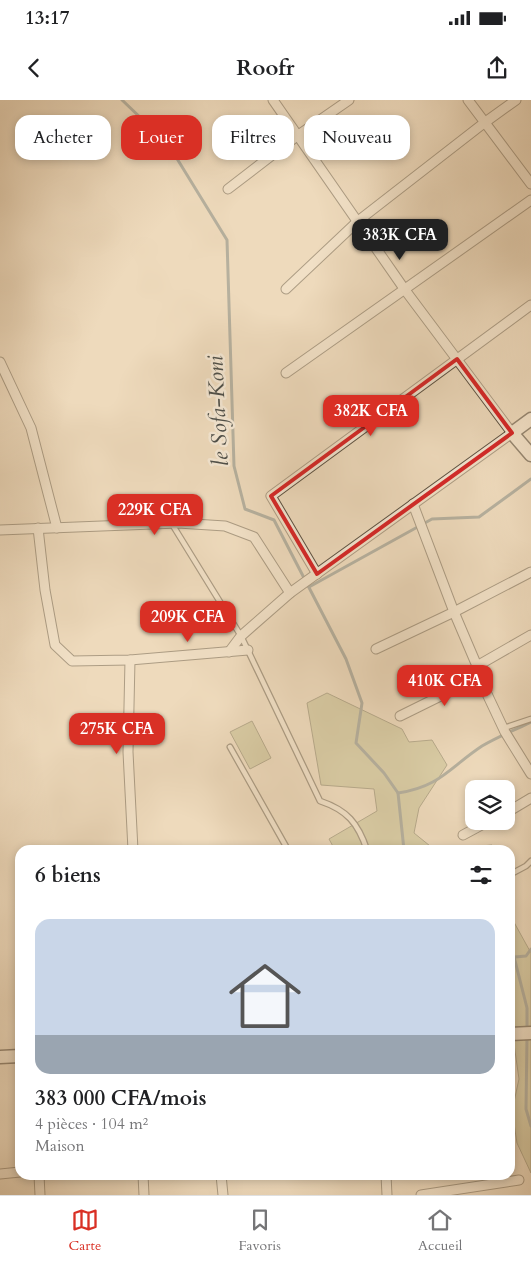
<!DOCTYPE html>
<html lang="fr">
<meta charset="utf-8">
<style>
:root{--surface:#fff;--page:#f2f2f2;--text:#202124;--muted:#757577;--line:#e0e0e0;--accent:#d93025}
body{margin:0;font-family:Cardo,serif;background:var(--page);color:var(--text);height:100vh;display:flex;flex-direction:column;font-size:19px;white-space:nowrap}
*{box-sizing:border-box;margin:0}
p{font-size:16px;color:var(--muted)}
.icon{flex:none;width:28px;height:28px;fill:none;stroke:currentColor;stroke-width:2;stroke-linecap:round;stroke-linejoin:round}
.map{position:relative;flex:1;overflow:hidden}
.side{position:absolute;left:15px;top:745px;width:500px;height:335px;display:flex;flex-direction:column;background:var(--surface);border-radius:15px;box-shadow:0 2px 8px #0003}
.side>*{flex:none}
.banner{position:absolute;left:15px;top:15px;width:501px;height:45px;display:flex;gap:10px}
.controls{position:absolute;left:465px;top:680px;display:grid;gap:10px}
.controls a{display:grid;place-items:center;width:50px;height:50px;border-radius:10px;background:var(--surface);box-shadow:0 2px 8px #0003;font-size:25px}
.price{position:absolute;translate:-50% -42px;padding:0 11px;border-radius:10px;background:var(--accent);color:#fff;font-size:16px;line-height:32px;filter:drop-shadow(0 1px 2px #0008)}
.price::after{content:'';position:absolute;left:50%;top:30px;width:15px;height:11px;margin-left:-8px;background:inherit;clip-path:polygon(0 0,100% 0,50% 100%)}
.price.on{background:#222;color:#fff}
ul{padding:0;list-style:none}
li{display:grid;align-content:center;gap:10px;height:265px;padding:0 20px}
li span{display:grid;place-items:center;height:155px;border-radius:15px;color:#555}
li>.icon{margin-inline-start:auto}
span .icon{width:90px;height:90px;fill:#fffc;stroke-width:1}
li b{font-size:21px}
h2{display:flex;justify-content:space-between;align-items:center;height:60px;padding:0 20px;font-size:21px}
.tag{padding:0 18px;border-radius:15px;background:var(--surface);box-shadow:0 2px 8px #0003;font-size:18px;line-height:45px}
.tag.on{background:var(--accent);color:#fff}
.status{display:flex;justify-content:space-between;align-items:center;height:35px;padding:0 25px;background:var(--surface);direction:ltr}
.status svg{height:14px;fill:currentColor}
header{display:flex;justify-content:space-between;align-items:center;height:65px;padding:0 20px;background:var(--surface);font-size:22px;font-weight:700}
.tab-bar{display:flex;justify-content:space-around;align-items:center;height:70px;border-top:1px solid var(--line);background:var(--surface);font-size:14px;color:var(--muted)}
.tab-bar a{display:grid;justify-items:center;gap:2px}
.tab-bar .on{color:var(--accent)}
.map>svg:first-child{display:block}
.green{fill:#c0bd8c;stroke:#767053}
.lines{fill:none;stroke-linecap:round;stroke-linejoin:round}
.stream{stroke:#717d7b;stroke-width:3}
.lane-casing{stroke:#5d5242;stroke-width:7}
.street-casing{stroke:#5d5242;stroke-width:11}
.secondary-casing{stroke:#2d241a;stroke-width:15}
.lane{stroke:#f4e7d3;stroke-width:4.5}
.street{stroke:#f4e7d3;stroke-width:9}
.secondary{stroke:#f4e7d3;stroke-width:12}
.marked{fill:none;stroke:#d62828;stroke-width:4;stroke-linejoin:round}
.labels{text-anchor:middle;stroke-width:5;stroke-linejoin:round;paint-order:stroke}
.water-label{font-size:22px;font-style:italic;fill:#4f504a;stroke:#f4e7d3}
</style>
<div class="status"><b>13:17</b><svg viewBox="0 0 49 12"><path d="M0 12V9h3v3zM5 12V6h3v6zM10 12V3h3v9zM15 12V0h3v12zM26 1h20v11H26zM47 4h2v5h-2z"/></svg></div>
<header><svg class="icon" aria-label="back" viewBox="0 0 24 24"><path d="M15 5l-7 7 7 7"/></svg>Roofr<svg class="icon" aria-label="share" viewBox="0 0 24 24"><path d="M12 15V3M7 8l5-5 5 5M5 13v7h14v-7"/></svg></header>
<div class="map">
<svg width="531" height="1095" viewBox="0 0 531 1095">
<rect width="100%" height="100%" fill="#eedabc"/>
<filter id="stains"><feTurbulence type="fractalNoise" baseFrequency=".004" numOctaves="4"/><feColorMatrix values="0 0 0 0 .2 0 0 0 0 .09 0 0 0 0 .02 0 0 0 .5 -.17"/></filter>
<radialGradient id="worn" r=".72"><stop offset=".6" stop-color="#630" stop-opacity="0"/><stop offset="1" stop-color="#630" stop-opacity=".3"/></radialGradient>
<g class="green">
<path d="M327 593 402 629 409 642 432 640 447 665 419 708 414 733 435 750 492 745 490 750H335L329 739 377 711 374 689 321 685 307 603Z"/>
<path d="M252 621 271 658 250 669 230 632Z"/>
<path d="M510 815 531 853V1073L517 1043 512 1011 519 979 510 916Z"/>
</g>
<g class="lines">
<g class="stream">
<path d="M122 0 168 44 227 140 234 366 245 409 274 420 346 559 362 603 356 643 384 673 398 693 404 750"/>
<path d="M309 487 432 419 479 417 531 379"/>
<path d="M398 693C440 687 450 667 482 646 497 637 515 630 531 622"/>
<path d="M510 841 527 908V931"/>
<path d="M515 857 526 856 531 849"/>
<path d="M527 937 526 1009 531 1026"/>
</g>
<defs>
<g id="lane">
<path d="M172 424 241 536 320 701C347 710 358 723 367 750"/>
<path d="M504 628 531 619"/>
<path d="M230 647 288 750"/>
<path d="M511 774 526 766 531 761"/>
</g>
<g id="street">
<path d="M468 0 531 84"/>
<path d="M228 89 297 36 349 0"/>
<path d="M286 189 358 121 484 23 516 0"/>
<path d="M0 262 31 328 57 428"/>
<path d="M286 273 531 100"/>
<path d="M413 404 454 512 477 566 479 577 505 632 531 674"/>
<path d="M38 428 45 490 55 545 72 561 130 560 248 550"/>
<path d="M0 430 178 423 225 426 254 437 290 493"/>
<path d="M317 474 271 396 531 205"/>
<path d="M376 549 454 512 531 472"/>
<path d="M229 552 241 536 290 493 512 333 405 190 273 0"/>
<path d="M130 560 128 652 133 750"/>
<path d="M477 566 531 535"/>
<path d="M400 616 479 577"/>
<path d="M506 713 531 698"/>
<path d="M463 735 489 721"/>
<path d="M0 1074 20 1072"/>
<path d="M39 1075 40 1095"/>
<path d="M143 1075 144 1095"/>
<path d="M221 1075 223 1095"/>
<path d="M386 1075 387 1095"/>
<path d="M421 1095 519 1080"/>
</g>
<g id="secondary">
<path d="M531 319 512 333 531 355"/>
<path d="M510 934 531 933"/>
<path d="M0 957 20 956"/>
</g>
</defs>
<use href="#lane" class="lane-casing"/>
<use href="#street" class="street-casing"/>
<use href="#secondary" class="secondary-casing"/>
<use href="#lane" class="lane"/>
<use href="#street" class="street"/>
<use href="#secondary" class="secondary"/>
</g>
<path d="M0 0H531V1095H0ZM457 259 512 333 317 474 271 396Z" fill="#eedabc" fill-opacity=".55" fill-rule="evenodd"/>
<path class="marked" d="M457 259 512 333 317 474 271 396Z"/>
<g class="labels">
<g class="water-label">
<text transform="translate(217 311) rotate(-93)" y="8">le Sofa-Koni</text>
</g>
</g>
<rect width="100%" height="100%" filter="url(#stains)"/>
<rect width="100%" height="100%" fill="url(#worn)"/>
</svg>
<div class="controls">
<a><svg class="icon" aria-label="layers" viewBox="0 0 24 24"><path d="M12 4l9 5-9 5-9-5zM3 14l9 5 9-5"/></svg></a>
</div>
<b class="price on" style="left:400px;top:161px">383K CFA</b>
<b class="price" style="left:371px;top:337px">382K CFA</b>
<b class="price" style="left:155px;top:436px">229K CFA</b>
<b class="price" style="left:188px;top:543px">209K CFA</b>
<b class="price" style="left:445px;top:607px">410K CFA</b>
<b class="price" style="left:117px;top:655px">275K CFA</b>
<div class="banner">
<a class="tag">Acheter</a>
<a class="tag on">Louer</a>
<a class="tag">Filtres</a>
<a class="tag">Nouveau</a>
</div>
<section class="side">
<h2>6 biens<svg class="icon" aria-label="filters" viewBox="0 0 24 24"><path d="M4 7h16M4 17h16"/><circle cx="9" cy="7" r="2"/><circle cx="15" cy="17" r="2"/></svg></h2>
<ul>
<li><span style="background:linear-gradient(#c9d6e8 75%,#9aa5b1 0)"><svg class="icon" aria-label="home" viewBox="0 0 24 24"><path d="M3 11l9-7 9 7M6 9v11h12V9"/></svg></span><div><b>383 000 CFA/mois</b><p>4 pièces · 104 m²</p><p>Maison</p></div></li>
</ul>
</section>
</div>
<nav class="tab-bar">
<a class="on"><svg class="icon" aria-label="map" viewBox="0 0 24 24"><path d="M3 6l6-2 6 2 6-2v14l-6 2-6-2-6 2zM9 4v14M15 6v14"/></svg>Carte</a>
<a><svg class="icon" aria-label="saved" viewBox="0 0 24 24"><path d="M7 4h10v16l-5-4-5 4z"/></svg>Favoris</a>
<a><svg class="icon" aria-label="home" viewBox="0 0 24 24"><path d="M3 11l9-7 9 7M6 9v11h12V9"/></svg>Accueil</a>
</nav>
